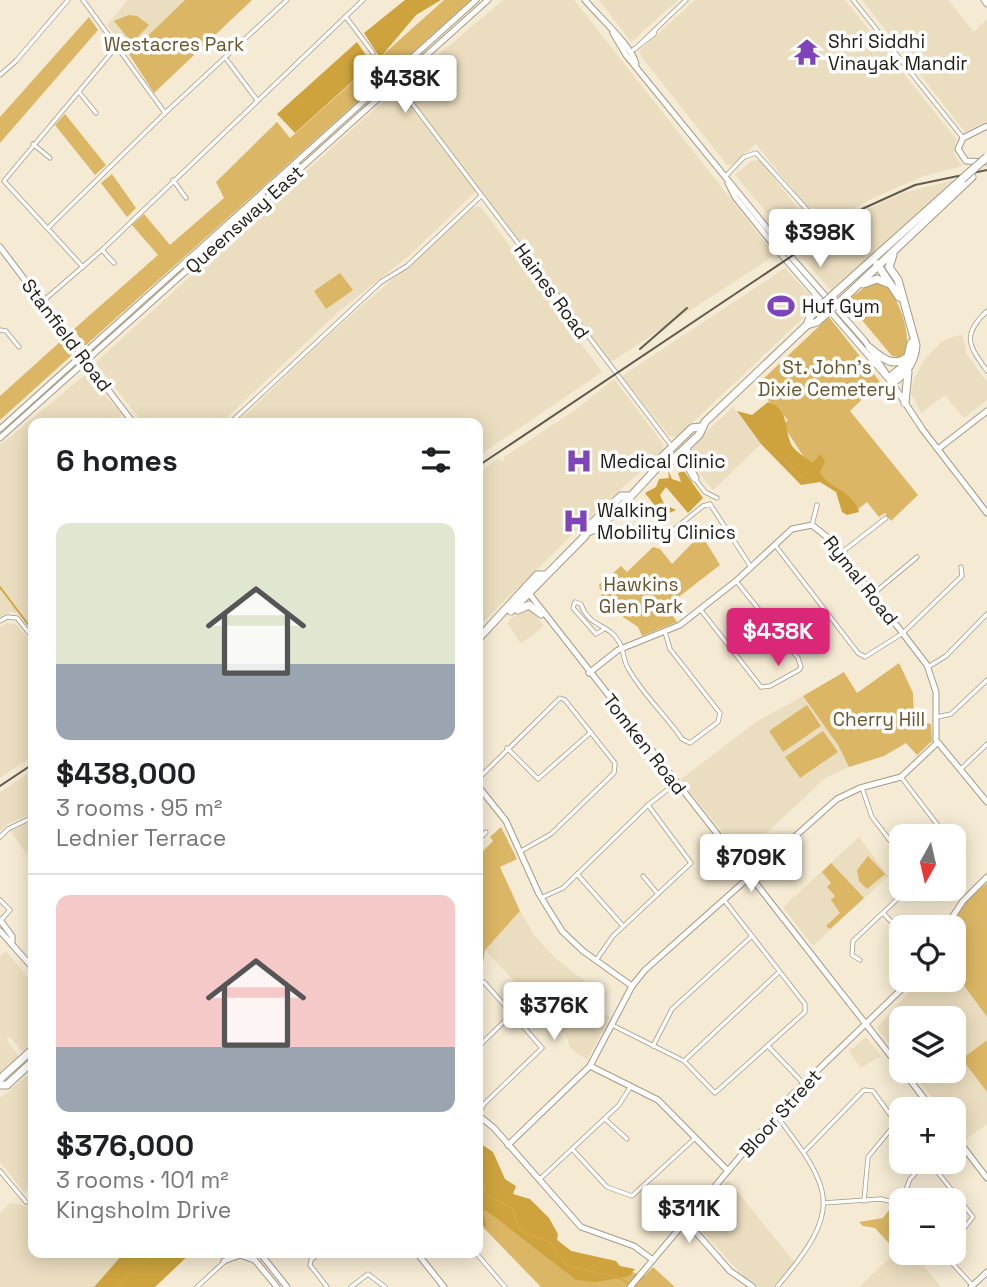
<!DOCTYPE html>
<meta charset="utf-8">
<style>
:root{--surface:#fff;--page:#f2f2f2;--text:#202124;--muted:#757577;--line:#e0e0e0;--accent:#db2777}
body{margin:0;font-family:"Space Grotesk",sans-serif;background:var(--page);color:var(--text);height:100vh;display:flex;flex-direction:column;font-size:26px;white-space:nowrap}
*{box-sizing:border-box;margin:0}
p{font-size:23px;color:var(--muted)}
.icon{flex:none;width:38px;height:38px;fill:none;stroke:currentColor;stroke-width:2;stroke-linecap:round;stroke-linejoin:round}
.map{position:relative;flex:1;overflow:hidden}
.drawer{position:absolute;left:28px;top:418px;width:455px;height:840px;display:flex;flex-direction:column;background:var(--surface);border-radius:14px;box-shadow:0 4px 18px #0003}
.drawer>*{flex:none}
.needle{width:46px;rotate:188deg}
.controls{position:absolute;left:889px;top:824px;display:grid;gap:14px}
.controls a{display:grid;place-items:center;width:77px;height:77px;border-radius:14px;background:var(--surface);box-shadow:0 4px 18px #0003;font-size:35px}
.price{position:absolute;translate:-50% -60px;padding:0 16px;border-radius:7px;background:#fff;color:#222;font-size:23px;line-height:46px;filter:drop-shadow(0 2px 4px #0008)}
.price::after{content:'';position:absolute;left:50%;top:42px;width:21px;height:16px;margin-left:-10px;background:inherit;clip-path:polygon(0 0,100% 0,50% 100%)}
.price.active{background:var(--accent);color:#fff}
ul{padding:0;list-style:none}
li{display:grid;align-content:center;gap:14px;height:371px;padding:0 28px}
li+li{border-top:2px solid var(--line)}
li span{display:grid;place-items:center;height:217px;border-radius:14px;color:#555}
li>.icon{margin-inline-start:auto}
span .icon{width:126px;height:126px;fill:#fffc;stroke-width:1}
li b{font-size:30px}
h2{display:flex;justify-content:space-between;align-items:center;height:84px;padding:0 28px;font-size:30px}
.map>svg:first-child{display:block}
.built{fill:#ebddbf}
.green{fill:#dbb665}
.forest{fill:#cea33d}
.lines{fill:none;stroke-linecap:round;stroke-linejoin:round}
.stream{stroke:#d3a843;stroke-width:2}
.street-casing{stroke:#a49a85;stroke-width:5}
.secondary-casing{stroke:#a49a85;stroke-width:7}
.primary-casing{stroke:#a49a85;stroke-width:9}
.street{stroke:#fff;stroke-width:3.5}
.secondary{stroke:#fff;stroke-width:5}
.primary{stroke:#fff;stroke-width:7}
.rail{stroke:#615b4e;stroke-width:2}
.primary-bridge-casing{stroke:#a49a85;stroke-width:9;stroke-linecap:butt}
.primary-bridge{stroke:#fff;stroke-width:7}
.labels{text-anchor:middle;stroke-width:7;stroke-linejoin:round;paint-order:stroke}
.poi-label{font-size:19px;fill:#201c14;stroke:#fff;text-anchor:start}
.park-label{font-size:19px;fill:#66542b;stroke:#fff}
.street-label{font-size:19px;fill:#201c14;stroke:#fff}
</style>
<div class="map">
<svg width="987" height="1287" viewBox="0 0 987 1287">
<rect width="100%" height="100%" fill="#f5ead3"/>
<g class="built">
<path d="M128 0H185L129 54 107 25Z"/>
<path d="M503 0H574L775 255 611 362 479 188 410 255 338 312 221 423H143L95 363 368 115Z"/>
<path d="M599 0H678L631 42Z"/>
<path d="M695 0H845L956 139 954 154 962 166 924 176 873 198 818 227 794 245 735 175 751 161 760 160 805 218H815L816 209 806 206 756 144 732 165H727L640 55 639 51Z"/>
<path d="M862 0H948L974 32 987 19V121L965 132Z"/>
<path d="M958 179 832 292 799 254 862 212 903 193Z"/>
<path d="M474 207H481L602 372 478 456V424L237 423 319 344Z"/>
<path d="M785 268 818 304 677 437 669 436 622 376Z"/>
<path d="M962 334 967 355 987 382V400L964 418 945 395 921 413 911 393 914 379 924 360 942 341Z"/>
<path d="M86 374 122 414 113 423 33 424V632L18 613 10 612 0 617V445Z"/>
<path d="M614 379 663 444V451L588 519 478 627V474L497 459 504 461V457L574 411Z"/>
<path d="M733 407 761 444 713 490 687 458 689 448Z"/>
<path d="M522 608H529L544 626 521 644 507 623Z"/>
<path d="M7 623 16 624 33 645V756L0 778V627Z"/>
<path d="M803 696 838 745 849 767 825 778 742 856 680 780 756 722Z"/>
<path d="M33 770V813L8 824 0 831V792Z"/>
<path d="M33 821V863L10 831Z"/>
<path d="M859 837 888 876 813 946 783 907Z"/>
<path d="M520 911 535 936 555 958 603 995 595 1009 610 1017 587 1060 570 1048 567 1037 485 950Z"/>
<path d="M6 951 33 984V1044L24 1053 9 1036 7 1040 19 1057 0 1074V956Z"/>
<path d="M954 972 987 1017V1124L965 1140 954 1126V1110L941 1109 911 1071H954V1018H901V1059L877 1028 920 980H954Z"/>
<path d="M866 1037 881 1056 861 1068 849 1051Z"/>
<path d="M33 1071V1183L24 1192 0 1162V1098Z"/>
<path d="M728 1180 795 1263 774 1287H760L744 1277 694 1222Z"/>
<path d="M10 1203 33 1207V1253H126L94 1287H0V1213Z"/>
<path d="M901 1247V1253H913L941 1287H859Z"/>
</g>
<g class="green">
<path d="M185 0H252L154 93 129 54Z"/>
<path d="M444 0H471L85 346 74 329 158 255 132 225 144 214 170 245 224 198 216 182 277 122 290 138Z"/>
<path d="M129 15 137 16 149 25 132 43 114 21Z"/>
<path d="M89 17 98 30 0 143V117Z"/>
<path d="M65 114 106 165 95 175 55 125Z"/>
<path d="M112 174 136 208 127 217 101 183Z"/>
<path d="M340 273 353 290 326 309 314 291Z"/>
<path d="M872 282 886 284C900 302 913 336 904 358L892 356 846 301Z"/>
<path d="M829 317 880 382 850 411 918 495 891 521 885 513 879 517 867 502 857 510 811 468 783 425 788 420 768 400 771 396 760 382Z"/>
<path d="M61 341 72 355 0 420V396Z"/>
<path d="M701 534 720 565 667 606 677 622 642 636 638 627 603 604 601 595 607 590H600L599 585 606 577 611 582 608 589 613 584 608 578 621 566 627 572 653 547 660 549 672 564Z"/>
<path d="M899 663 913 693 914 720 931 724 932 741 917 755 906 743 884 756 849 767 838 745 803 696 844 672 857 693Z"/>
<path d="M807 705 821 726 783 752 769 731Z"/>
<path d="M823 731 838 752 800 778 785 757Z"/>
<path d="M501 827 517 859 500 867 520 911 485 950 481 977 478 978V856L493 841 490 837Z"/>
<path d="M868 856 885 874 867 889 859 881 857 870Z"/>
<path d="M831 863 864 898 830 929 826 926 840 913 831 900 835 896 827 887 831 883 822 872Z"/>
<path d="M987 883V1017L954 972V928H948L966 901Z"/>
<path d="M987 1040V1092L962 1059Z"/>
<path d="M478 1142 513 1194 521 1197 542 1217 557 1240 571 1251 644 1276 653 1267 675 1287H541L478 1222Z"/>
<path d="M892 1206 901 1210V1243L895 1250 875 1228 863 1226 859 1222 883 1218Z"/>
</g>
<g class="forest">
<path d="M405 0H441L416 15 380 58 364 33Z"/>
<path d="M357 42 370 61 366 69 295 133 277 114Z"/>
<path d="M768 402C789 409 784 427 791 444 794 451 806 457 812 463L821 454 825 462 820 472C827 488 854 491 859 512L847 515 842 512 836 492 820 482 801 485 761 444 737 411 752 415Z"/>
<path d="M668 470 672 479 681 482 678 473 684 471 703 498 688 513 666 487 660 495 664 504 676 510 663 516 645 493 656 487 659 479 669 478Z"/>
<path d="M478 1142 493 1152 505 1179 516 1186 513 1194 530 1199 549 1218 558 1234 557 1240 571 1251 616 1261 620 1266 635 1269 629 1276 596 1282 576 1280 487 1211H483L487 1227 478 1224Z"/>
<path d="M124 1253H191L155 1287H94Z"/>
</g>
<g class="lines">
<g class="stream">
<path d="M781 457 803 479"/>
<path d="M0 587 33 631"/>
<path d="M478 1173 487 1195 512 1208 520 1231 550 1242 567 1266 618 1277 634 1287"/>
<path d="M115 1287 157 1253"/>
</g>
<defs>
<g id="street">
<path d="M83 0 165 113"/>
<path d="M853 0 963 138"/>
<path d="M346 17 373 53"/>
<path d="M635 49 686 0"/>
<path d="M633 50 654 34 655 30"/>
<path d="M227 60 257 100"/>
<path d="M0 75 16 61 68 0"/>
<path d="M392 77 673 448"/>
<path d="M79 92 96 113"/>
<path d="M33 144 50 158"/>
<path d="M725 177 744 157 756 153 810 213"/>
<path d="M173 180 186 198"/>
<path d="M49 227 165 113 287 0"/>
<path d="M102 250 114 263"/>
<path d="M83 267 4 181 117 46"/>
<path d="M42 302 102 250 363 0"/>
<path d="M987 311C961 335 969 346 987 371"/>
<path d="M0 330 6 331 19 347"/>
<path d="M229 424 381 282 407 266 481 196"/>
<path d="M696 480 705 492 717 498"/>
<path d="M812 525 817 505"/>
<path d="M661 540 703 506 710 504 751 567"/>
<path d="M775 545 858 653 865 657 903 633 962 576 961 567"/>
<path d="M841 553 886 518"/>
<path d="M873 594 917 557"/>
<path d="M700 609 761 687 770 686 799 670 801 667 798 658 736 581"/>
<path d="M0 621 7 617 17 618 33 638"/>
<path d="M604 629 596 634 573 608 575 602 581 604C589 628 610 624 619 642 624 650 623 660 628 668 642 694 666 715 682 739L690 743 718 722 720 713 670 649 665 632"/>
<path d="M928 667 946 656 987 614"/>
<path d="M937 717 951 714 987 680"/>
<path d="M507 748 538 779 590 733"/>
<path d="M961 769 987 744"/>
<path d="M901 777 946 836"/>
<path d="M478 779 560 698 565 700 615 763 614 773 551 834 521 851"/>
<path d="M862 788 872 817 901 855"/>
<path d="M0 837 8 829 33 817"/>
<path d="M478 840 486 832"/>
<path d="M577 874 623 926"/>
<path d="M643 876 658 894"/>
<path d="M541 898 563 888 648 805 676 783"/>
<path d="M0 900 10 910 1 920"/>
<path d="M884 914 901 932"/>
<path d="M597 959 613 936 691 863 648 805"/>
<path d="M860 960 852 955 853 941 908 889"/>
<path d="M478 983 484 982 542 1048 484 1104 478 1115"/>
<path d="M612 1025 684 1061 715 1093 805 1012V1004L724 900"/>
<path d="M653 1046 672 1009 752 936"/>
<path d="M768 1046 804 1084"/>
<path d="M478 1047 513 1013"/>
<path d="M684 1061 779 972"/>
<path d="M776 1115C835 1192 843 1209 777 1287"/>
<path d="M605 1119 627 1139"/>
<path d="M572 1149 607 1187 632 1196 694 1139"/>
<path d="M805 1151 864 1090 873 1091 896 1123 868 1157 864 1201"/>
<path d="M0 1171 26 1202"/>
<path d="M540 1179 619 1105 631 1086"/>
<path d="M902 1200 910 1179 925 1163 932 1165 973 1217 954 1241"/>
<path d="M823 1203 881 1199 901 1204"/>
<path d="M319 1253 311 1260 310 1265 327 1287"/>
<path d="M476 1253 505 1287"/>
<path d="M943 1253 972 1285"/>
<path d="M197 1287 234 1253"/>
<path d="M351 1287 368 1274 385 1287"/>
</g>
<g id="secondary">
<path d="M585 0C597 15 633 47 636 64"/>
<path d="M984 0 987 4"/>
<path d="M613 33 626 55 784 249 865 341 889 378"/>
<path d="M987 126 963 138 958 149 966 161 987 162"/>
<path d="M728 183 735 197 780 253 892 383 923 430 987 513"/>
<path d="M0 247 134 424"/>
<path d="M0 429 476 0"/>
<path d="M0 438 488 0"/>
<path d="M938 449 987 411"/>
<path d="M528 592 901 1069"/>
<path d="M589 673 618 650 680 625 736 581 792 529 812 525 832 541 927 665 936 692V740L987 802"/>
<path d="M478 786 506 821 539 894 562 931 583 951 632 986"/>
<path d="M0 920 12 936V942"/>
<path d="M945 928 963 901 987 877"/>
<path d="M0 931 33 968"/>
<path d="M590 1066 658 1100 728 1171"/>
<path d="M903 1071 933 1110"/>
<path d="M478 1115 494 1128 581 1227 634 1246 653 1260"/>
<path d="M954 1135 987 1178"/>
<path d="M508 1145 590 1066 632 986 645 970 837 799 860 788 901 777 937 743"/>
<path d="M686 1221 730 1271 753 1287"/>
<path d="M249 1253 277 1287"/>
<path d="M260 1253 287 1287"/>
<path d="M417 1253 444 1287"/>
<path d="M224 1261 240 1255 254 1260"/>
<path d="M630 1287 792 1095 911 980"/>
<path d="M971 1287 987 1272"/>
</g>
<g id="primary">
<path d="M877 264 899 297"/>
<path d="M863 284 877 279 887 283"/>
<path d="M836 292 962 179"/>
<path d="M843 299 972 177"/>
<path d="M807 325 817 322 826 314"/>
<path d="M870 348C882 358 894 369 909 356"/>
<path d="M889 378 906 364 911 343"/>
<path d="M892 383C906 374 915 362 916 345L898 280 889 267 893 255"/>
<path d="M905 403 908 372"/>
<path d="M687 448 685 461 695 478"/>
<path d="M661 464 667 465 699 435 705 422 807 325 810 317 819 308"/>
<path d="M588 532C609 525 643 481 661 464V458L692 428 701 427"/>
<path d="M518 610 529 605 541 614"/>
<path d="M511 611 585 536 591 524 621 496H628"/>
<path d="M478 639 537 575H545"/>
<path d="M0 1079 33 1049"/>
<path d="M0 1085H7L33 1061"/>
</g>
</defs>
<use href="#street" class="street-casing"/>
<use href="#secondary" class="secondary-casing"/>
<use href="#primary" class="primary-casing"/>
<use href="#street" class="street"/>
<use href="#secondary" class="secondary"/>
<use href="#primary" class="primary"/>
<g class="rail">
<path d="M640 349 687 308"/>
<path d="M478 466 862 209 915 185 987 170"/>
<path d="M0 786 33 764"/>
</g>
<defs>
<g id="primary-bridge">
<path d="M962 179 987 157"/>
<path d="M819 308 836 292"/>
<path d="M826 314 843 299"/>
</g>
</defs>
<use href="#primary-bridge" class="primary-bridge-casing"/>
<use href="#primary-bridge" class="primary-bridge"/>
</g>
<defs>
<symbol id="temple-bare" viewBox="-9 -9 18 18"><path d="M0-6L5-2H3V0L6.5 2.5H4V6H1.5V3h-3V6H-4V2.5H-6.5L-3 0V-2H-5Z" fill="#7f44ba" stroke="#fff" stroke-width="2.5" paint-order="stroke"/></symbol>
<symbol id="stadium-bare" viewBox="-9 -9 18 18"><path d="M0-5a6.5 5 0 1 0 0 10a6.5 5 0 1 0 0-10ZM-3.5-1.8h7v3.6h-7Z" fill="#7f44ba" stroke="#fff" stroke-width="2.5" paint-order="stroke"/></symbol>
<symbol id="hospital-bare" viewBox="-9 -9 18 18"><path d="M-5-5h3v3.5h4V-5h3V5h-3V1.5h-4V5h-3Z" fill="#7f44ba" stroke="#fff" stroke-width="2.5" paint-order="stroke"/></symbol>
</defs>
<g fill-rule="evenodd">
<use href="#temple-bare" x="788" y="33" width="38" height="38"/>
<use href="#stadium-bare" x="762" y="287" width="38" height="38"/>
<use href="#hospital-bare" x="560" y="442" width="38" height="38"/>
<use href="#hospital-bare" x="557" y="502" width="38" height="38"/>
</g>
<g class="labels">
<g class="poi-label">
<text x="828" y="48">Shri Siddhi<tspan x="828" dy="22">Vinayak Mandir</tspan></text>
<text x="802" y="313">Huf Gym</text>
<text x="600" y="468">Medical Clinic</text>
<text x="597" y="517">Walking<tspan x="597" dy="22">Mobility Clinics</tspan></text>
</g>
<g class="park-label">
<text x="174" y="51">Westacres Park</text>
<text x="827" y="374">St. John’s<tspan x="827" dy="22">Dixie Cemetery</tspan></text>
<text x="641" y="591">Hawkins<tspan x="641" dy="22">Glen Park</tspan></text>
<text x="879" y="726">Cherry Hill</text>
</g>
<g class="street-label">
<text transform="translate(244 219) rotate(-42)" y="7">Queensway East</text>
<text transform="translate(552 291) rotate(54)" y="7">Haines Road</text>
<text transform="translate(67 335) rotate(53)" y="7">Stanfield Road</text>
<text transform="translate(861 580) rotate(52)" y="7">Rymal Road</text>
<text transform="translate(645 744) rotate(52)" y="7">Tomken Road</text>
<text transform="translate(780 1113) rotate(-48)" y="7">Bloor Street</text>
</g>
</g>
</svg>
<div class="controls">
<a><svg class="needle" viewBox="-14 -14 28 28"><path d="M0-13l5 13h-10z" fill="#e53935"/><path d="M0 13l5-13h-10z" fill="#757577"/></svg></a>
<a><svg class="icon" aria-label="locate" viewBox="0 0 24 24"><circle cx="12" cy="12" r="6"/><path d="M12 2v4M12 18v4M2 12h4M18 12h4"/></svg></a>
<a><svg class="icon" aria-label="layers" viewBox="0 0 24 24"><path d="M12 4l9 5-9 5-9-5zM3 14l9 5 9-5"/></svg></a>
<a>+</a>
<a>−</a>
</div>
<b class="price" style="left:405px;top:115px">$438K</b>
<b class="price" style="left:820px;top:269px">$398K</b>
<b class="price active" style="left:778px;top:668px">$438K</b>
<b class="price" style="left:751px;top:894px">$709K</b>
<b class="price" style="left:554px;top:1042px">$376K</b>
<b class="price" style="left:689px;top:1245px">$311K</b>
<section class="drawer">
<h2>6 homes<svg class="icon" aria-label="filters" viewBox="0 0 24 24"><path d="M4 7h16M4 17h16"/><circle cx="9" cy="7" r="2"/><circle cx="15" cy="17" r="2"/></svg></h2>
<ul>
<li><span style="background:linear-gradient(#dfe7d0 65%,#9aa5b1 0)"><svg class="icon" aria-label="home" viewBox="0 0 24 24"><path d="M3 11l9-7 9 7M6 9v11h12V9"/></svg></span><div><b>$438,000</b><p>3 rooms · 95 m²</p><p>Lednier Terrace</p></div></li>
<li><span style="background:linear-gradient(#f6c9c9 70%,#9aa5b1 0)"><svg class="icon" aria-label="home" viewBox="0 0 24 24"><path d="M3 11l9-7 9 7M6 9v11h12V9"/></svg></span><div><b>$376,000</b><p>3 rooms · 101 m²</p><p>Kingsholm Drive</p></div></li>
</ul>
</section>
</div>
